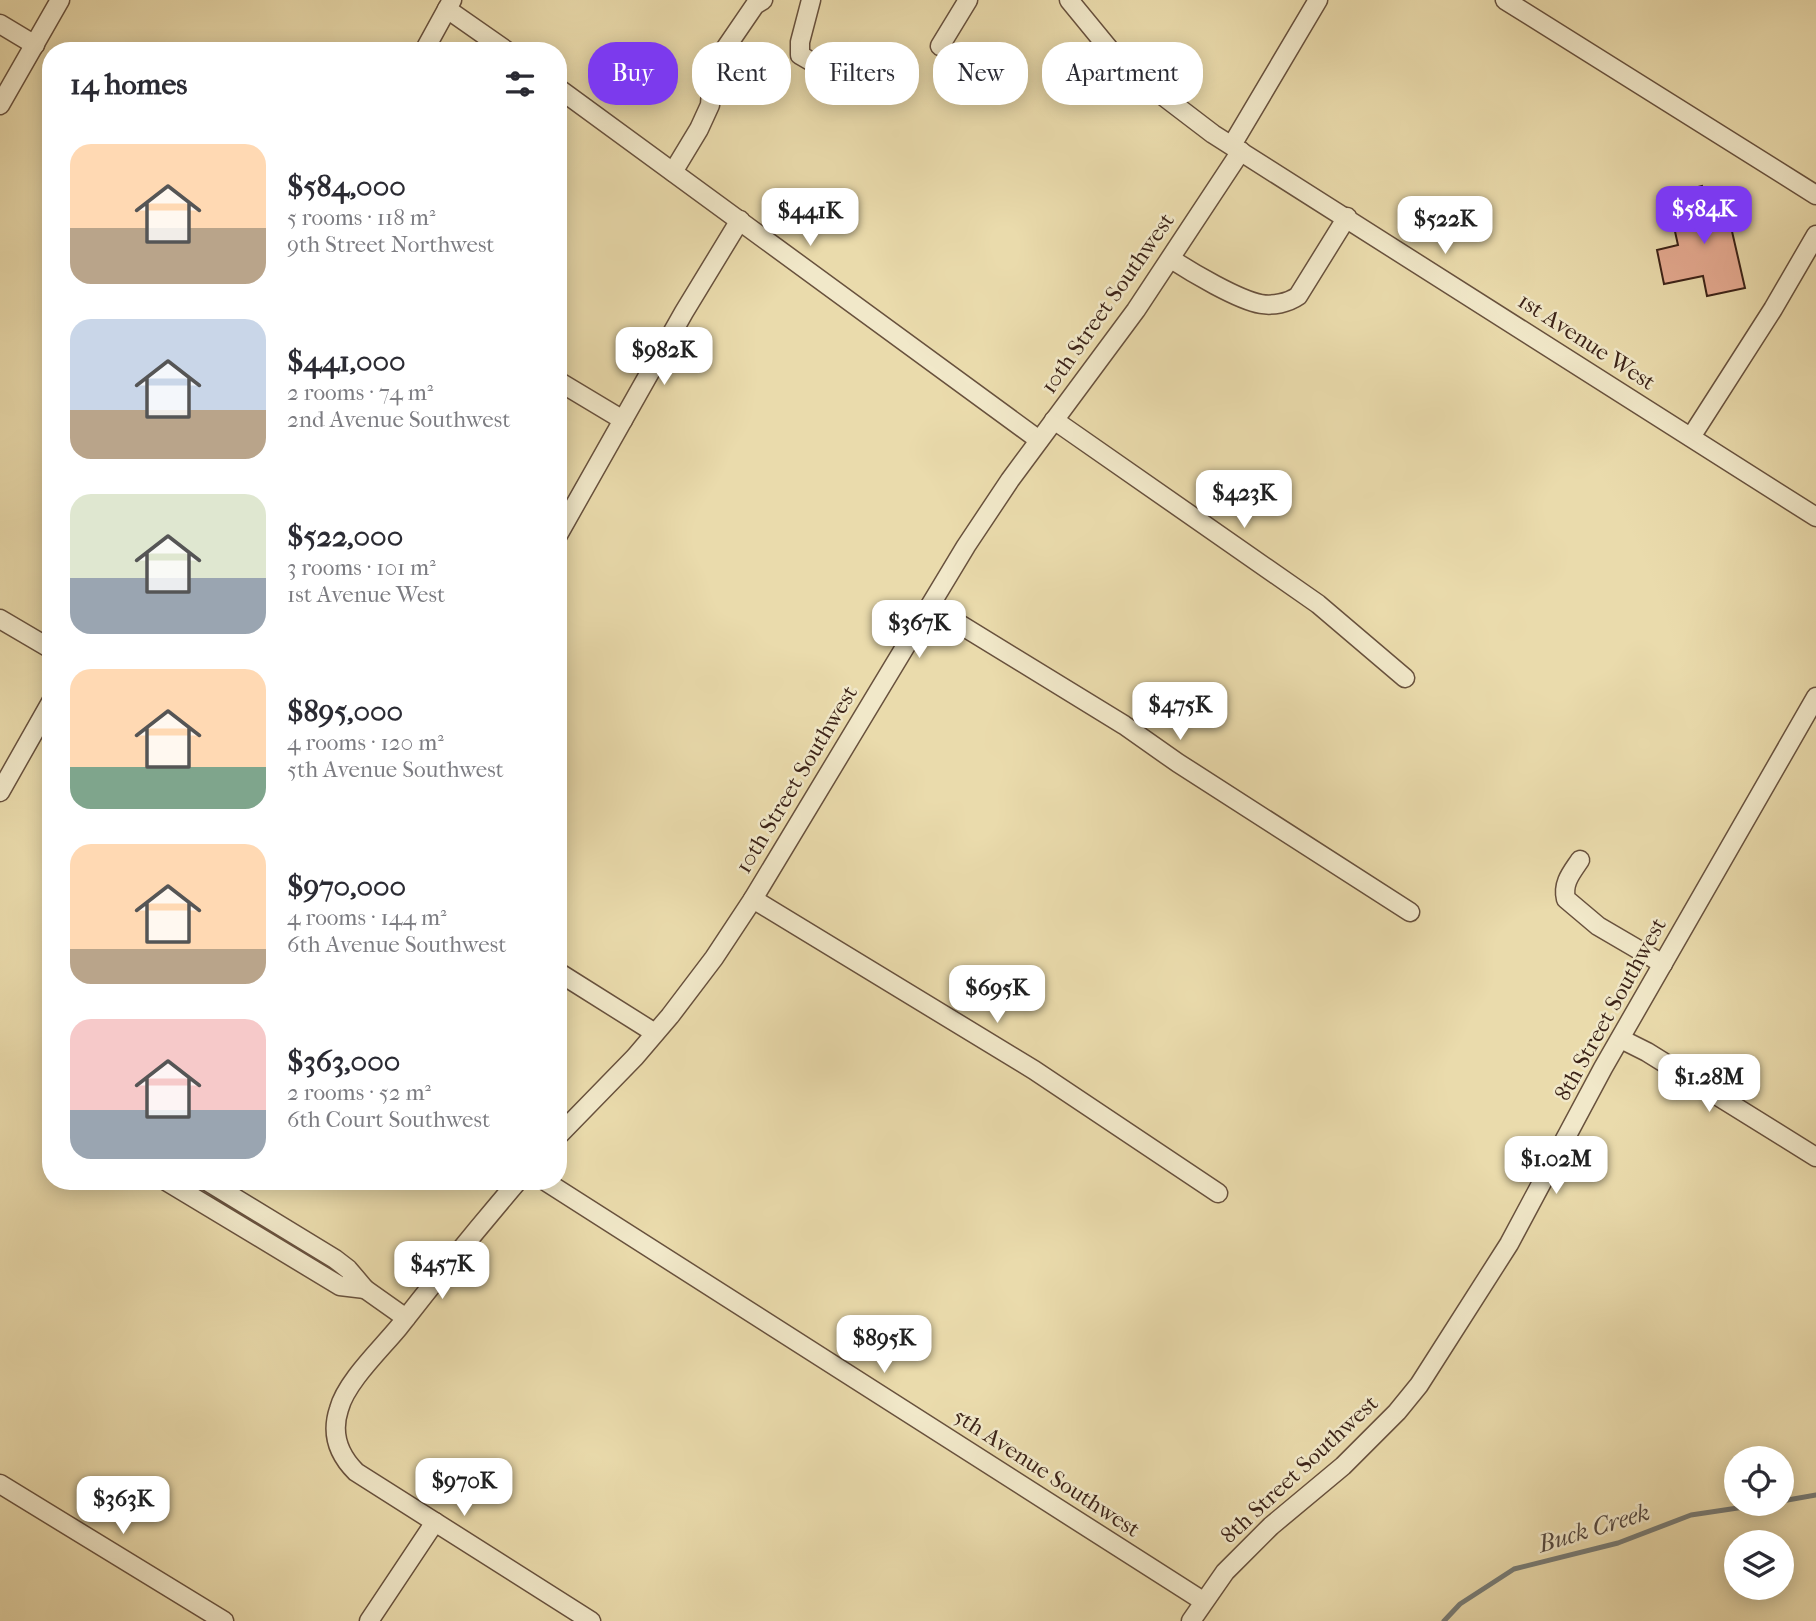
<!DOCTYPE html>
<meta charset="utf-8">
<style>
:root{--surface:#fff;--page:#f2f2f3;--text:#2b2b33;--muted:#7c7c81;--accent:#7c3aed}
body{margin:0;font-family:"IM FELL French Canon",serif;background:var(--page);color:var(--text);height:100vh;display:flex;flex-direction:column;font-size:26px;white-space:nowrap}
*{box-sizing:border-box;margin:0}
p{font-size:23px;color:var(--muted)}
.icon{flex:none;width:38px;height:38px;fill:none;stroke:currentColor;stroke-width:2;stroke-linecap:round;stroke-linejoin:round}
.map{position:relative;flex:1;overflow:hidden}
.details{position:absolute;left:42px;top:42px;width:525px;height:1148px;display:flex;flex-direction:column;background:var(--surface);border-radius:28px;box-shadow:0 4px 18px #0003}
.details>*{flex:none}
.hud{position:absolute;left:588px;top:42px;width:665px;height:63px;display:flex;gap:14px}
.tools{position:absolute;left:1724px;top:1446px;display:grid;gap:14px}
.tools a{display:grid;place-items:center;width:70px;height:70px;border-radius:50%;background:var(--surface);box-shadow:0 4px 18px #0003;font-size:35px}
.price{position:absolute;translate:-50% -60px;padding:0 16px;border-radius:14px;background:#fff;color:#222;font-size:23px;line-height:46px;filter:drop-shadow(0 2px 4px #0008)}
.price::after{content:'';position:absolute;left:50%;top:42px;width:21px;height:16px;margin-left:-10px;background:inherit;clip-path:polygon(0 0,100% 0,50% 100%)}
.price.current{background:var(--accent);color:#fff}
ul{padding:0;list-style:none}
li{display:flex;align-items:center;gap:21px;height:175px;padding:0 28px}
li span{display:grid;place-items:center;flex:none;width:196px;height:140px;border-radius:21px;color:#555}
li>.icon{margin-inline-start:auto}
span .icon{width:84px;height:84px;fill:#fffc;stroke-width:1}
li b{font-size:30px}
h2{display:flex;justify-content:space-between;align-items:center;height:84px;padding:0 28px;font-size:30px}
.tag{padding:0 24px;border-radius:28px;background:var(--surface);box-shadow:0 4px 18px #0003;font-size:24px;line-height:63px}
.tag.current{background:var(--accent);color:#fff}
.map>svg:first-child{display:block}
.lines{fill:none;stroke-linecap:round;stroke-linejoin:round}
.stream{stroke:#777c77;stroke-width:5}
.building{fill:#e5aa91;stroke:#3c2318;stroke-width:2}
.minor-casing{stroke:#68513d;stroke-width:21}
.minor{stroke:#f1e8c9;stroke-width:18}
.labels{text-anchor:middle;stroke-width:5;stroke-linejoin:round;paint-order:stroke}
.street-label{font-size:23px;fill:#3c2318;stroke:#f1e8c9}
.water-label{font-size:24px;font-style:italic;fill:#544840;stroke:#f1e8c9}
</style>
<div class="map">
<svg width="1816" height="1621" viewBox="0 0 1816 1621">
<rect width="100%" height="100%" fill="#eadbac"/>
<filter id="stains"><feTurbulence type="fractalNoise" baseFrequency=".00286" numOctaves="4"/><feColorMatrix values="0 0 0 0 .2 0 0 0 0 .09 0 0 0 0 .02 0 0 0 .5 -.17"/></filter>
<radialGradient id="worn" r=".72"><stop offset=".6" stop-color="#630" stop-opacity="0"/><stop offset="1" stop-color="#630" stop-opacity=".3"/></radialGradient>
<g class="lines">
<g class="stream">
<path d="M1782 1501 1816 1495"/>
<path d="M1444 1621 1460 1604 1514 1569 1618 1543 1691 1515 1771 1503"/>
</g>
</g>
<path class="building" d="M1702 186 1703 192 1719 188 1728 228 1731 227 1745 288 1707 296 1703 276 1664 284 1657 250 1678 245 1674 227 1689 223 1682 191Z"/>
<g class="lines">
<defs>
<g id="minor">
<path d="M811 0 800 42V55L843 80"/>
<path d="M1069 0 1110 50 1137 76 1213 134 1816 517"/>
<path d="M1505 0 1816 195"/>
<path d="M447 9 507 51"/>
<path d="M0 24 35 45"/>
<path d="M940 46 968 0"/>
<path d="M424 51 452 0"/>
<path d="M558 88 1039 440"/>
<path d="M0 105 60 0"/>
<path d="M1232 145 1318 0"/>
<path d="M673 172 699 129 710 105 712 76 716 62 755 5 763 0"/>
<path d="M1171 259C1191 272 1238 300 1261 304 1273 306 1288 303 1298 296L1347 217"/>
<path d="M558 381 623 420"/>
<path d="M1054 420 1318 604 1405 678"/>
<path d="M1691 437 1773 309 1816 235"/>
<path d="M558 535 684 312 740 220"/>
<path d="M930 606 1124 725 1178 763 1410 912"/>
<path d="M0 619 51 649"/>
<path d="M0 792 51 702"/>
<path d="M1580 860C1572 872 1562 883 1566 899L1598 926 1663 964"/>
<path d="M753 899 1034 1070 1218 1193"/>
<path d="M558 972 655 1033"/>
<path d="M1621 1039 1647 1052 1816 1157"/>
<path d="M558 1136 635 1057 670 1016 714 958 753 899 966 546 1010 480 1136 310 1241 151"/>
<path d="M166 1181 340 1286 365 1289 348 1269 335 1259 207 1181"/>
<path d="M518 1181C477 1229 438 1277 399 1327 381 1349 346 1382 339 1409 331 1433 338 1454 356 1472L591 1621"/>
<path d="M545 1181 1203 1601"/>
<path d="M365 1289 406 1318"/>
<path d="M0 1484 224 1621"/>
<path d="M369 1621 435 1522"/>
<path d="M1191 1621 1225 1572 1271 1526 1343 1466 1397 1412 1419 1385 1509 1244 1603 1068 1816 697"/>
</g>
</defs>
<use href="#minor" class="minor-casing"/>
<use href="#minor" class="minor"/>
</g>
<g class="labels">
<g class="street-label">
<text transform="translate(1107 303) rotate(-55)" y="8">10th Street Southwest</text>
<text transform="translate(1587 341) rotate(33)" y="8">1st Avenue West</text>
<text transform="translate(796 779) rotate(-59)" y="8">10th Street Southwest</text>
<text transform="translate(1610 1009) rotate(-61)" y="8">8th Street Southwest</text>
<text transform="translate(1299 1469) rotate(-43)" y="8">8th Street Southwest</text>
<text transform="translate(1047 1472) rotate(33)" y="8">5th Avenue Southwest</text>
</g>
<g class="water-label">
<text transform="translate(1594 1528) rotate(-17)" y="8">Buck Creek</text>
</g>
</g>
<rect width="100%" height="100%" filter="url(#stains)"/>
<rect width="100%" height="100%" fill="url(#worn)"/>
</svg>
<div class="tools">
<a><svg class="icon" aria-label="locate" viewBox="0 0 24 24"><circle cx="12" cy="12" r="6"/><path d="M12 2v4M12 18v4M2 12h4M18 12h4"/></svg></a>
<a><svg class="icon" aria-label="layers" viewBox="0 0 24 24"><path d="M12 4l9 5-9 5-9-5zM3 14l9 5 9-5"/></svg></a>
</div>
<b class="price current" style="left:1704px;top:246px">$584K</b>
<b class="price" style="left:810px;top:248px">$441K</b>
<b class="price" style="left:1445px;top:256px">$522K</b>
<b class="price" style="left:664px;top:387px">$982K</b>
<b class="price" style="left:1244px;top:530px">$423K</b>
<b class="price" style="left:919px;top:660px">$367K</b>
<b class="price" style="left:1180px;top:742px">$475K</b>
<b class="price" style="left:997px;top:1025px">$695K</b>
<b class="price" style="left:1709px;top:1114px">$1.28M</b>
<b class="price" style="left:1556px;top:1196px">$1.02M</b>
<b class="price" style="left:442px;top:1301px">$457K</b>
<b class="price" style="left:884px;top:1375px">$895K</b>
<b class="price" style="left:464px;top:1518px">$970K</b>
<b class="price" style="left:123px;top:1536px">$363K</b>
<div class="hud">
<a class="tag current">Buy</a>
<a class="tag">Rent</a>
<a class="tag">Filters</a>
<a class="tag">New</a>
<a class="tag">Apartment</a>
</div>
<section class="details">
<h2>14 homes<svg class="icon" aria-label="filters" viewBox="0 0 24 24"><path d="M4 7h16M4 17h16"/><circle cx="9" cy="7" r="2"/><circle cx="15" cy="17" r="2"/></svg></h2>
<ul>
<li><span style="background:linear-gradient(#ffd9b3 60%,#b9a48a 0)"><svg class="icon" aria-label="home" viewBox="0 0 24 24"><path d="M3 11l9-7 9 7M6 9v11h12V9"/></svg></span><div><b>$584,000</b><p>5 rooms · 118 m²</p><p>9th Street Northwest</p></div></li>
<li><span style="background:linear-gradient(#c9d6e8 65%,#b9a48a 0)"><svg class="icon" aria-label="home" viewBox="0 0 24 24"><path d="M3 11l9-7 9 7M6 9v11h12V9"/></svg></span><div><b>$441,000</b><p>2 rooms · 74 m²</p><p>2nd Avenue Southwest</p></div></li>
<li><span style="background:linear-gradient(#dfe7d0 60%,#9aa5b1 0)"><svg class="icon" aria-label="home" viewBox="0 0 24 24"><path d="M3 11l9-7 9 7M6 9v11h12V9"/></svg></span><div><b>$522,000</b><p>3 rooms · 101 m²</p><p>1st Avenue West</p></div></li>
<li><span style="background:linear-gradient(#ffd9b3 70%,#7fa58c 0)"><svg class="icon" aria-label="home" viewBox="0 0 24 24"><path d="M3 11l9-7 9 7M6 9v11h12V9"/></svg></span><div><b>$895,000</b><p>4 rooms · 120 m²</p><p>5th Avenue Southwest</p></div></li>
<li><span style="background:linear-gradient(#ffd9b3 75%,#b9a48a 0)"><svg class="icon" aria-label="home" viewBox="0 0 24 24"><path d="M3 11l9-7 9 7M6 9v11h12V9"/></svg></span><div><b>$970,000</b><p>4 rooms · 144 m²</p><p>6th Avenue Southwest</p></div></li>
<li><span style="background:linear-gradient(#f6c9c9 65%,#9aa5b1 0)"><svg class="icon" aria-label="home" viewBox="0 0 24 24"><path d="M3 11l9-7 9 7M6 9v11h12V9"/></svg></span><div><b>$363,000</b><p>2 rooms · 52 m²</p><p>6th Court Southwest</p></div></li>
</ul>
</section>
</div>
